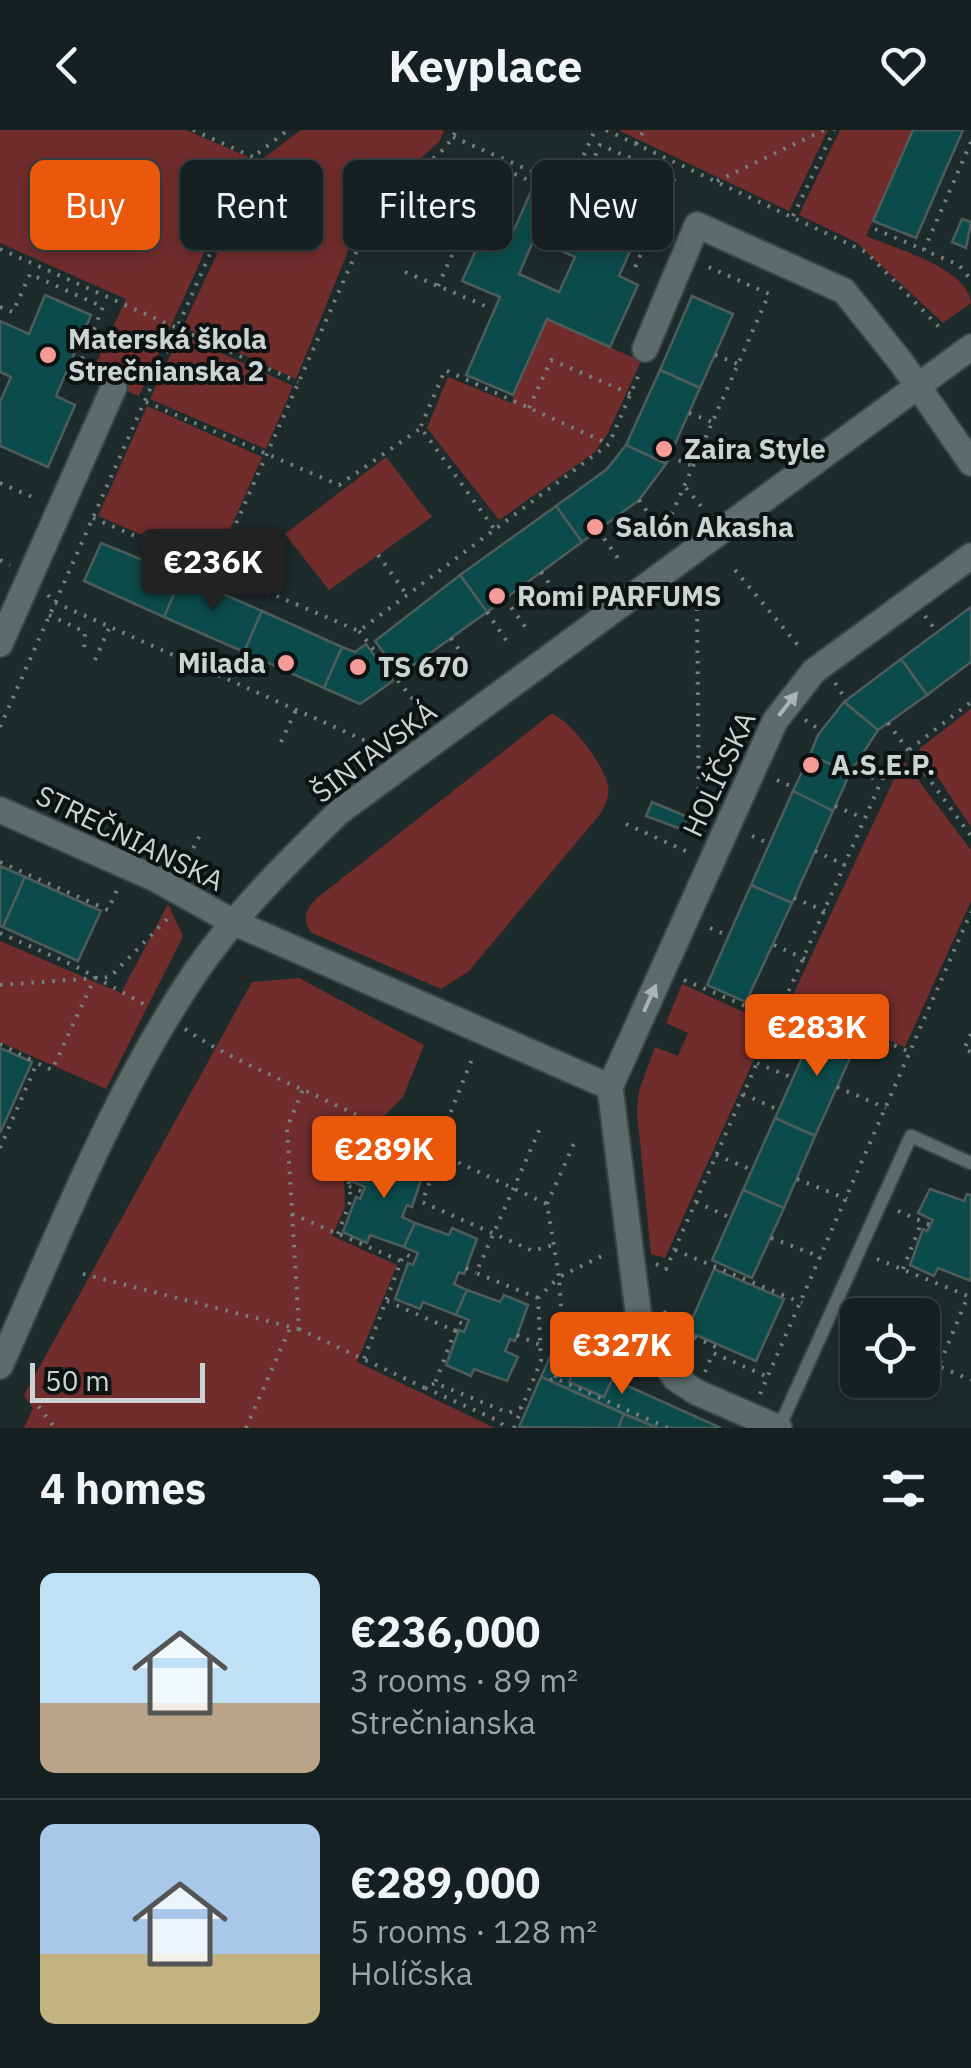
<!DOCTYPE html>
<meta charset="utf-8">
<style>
:root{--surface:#162020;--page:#1f2829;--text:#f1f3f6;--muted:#9ea3a5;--line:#353e3e;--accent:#ea580c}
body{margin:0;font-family:"IBM Plex Sans",sans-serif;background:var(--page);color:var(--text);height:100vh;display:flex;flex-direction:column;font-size:38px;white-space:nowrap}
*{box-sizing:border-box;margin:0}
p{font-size:32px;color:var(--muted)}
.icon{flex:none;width:55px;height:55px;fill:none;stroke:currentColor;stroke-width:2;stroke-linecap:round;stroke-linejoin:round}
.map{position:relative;height:1298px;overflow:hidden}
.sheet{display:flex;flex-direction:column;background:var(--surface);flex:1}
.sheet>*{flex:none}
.guide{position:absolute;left:30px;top:30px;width:912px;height:90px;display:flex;gap:20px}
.fabs{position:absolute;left:840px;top:1168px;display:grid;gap:20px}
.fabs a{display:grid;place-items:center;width:100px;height:100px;border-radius:15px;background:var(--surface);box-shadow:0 5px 15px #0003,0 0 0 2px var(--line);font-size:50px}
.scale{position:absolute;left:30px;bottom:25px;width:175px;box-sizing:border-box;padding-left:10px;border:5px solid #cbd3d3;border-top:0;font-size:28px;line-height:35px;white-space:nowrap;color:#cbd3d3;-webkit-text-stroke:8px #0d1212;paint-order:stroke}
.price{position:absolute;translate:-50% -85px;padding:0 22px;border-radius:10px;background:var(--accent);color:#fff;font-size:32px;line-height:65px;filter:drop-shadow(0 2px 5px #0008)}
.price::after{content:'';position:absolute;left:50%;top:60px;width:30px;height:22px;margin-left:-15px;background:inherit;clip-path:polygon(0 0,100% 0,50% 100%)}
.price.active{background:#222;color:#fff}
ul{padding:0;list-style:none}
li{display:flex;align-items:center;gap:30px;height:250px;padding:0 40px}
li+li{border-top:2px solid var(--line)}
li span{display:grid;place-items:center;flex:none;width:280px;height:200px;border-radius:15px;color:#555}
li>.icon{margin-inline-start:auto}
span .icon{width:120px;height:120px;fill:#fffc;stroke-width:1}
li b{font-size:42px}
h2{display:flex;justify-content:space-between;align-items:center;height:120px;padding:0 40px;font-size:42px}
.tag{padding:0 35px;border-radius:15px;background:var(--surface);box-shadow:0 5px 15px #0003,0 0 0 2px var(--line);font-size:35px;line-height:90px}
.tag.active{background:var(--accent);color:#fff}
header{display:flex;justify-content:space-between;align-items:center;height:130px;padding:0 40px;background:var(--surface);font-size:45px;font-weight:800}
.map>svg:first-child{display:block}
.green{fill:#712c2c}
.building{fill:#0c4b4b;stroke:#4e5c5c;stroke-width:2.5;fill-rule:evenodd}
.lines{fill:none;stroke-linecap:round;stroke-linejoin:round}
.service-casing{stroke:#3a4646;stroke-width:16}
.minor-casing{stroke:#3a4646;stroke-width:29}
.tertiary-casing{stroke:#3a4646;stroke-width:29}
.path{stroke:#768181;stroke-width:4;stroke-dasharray:2.5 8;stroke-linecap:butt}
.service{stroke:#5d6b6b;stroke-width:12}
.minor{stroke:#5d6b6b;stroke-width:25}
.tertiary{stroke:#5d6b6b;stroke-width:25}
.oneway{fill:#aab4b4}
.poi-dot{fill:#f59b98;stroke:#0d1212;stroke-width:4}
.labels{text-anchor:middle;stroke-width:8;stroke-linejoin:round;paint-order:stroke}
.poi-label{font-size:28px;font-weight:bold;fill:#cbd3d3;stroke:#0d1212;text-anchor:start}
.street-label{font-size:28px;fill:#cbd3d3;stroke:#0d1212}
</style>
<header><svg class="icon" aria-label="back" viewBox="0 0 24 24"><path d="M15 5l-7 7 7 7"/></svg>Keyplace<svg class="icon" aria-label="heart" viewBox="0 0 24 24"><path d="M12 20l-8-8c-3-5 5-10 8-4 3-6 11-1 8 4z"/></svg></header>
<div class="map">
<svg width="971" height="1298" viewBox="0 0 971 1298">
<rect width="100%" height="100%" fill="#1e2b2b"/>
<g class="green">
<path d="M0 0H186L248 27 139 266 90 247 126 169 0 113Z"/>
<path d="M301 0H444L440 11 366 77 296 249 183 197 260 31Z"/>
<path d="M618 0H828L789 81Z"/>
<path d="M840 0H913L866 106C896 119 968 138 971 173L943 193 856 112 799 85Z"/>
<path d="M547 189 641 231 608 303 595 322 499 390 427 298 448 247 511 273Z"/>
<path d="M180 204 293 256 266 319 150 269Z"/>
<path d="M147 276 262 327 214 436 98 386Z"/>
<path d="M386 327 432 387 329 460 285 404Z"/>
<path d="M971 579V697L919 619Z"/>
<path d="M551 584C569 588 602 633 607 652 611 663 606 673 601 683L469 841 441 859 312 803C301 789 306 779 317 768Z"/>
<path d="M903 630 971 720V771L905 917 792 867Z"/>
<path d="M168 774 183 806 106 959 0 912V811L121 863Z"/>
<path d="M299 848 424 915 403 967 358 1013 344 1048 345 1077 332 1106 397 1135 357 1232 495 1298H24L33 1278 24 1265 252 852Z"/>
<path d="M682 854 770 894 665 1128 651 1124 637 982 639 961 655 917 678 926 688 903 666 893Z"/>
</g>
<g class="building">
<path d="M913 0H963L916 108 873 91Z"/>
<path d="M608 44 655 65 619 146 638 155 610 217 547 189 513 265 466 245 500 167 462 151 490 89 514 100 533 57 591 83ZM534 109 575 127 559 162 519 144Z"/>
<path d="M962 89 971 92 966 118 952 112Z"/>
<path d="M45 165 91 185 56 266 75 275 48 337 0 316V272L11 247 0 242V191L29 204Z"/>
<path d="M692 166 733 184 700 258 660 240Z"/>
<path d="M660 240 700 258 666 334 626 315Z"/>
<path d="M626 315 666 334 639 370 582 412 556 376 607 339Z"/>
<path d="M556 376 582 412 487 482 460 445Z"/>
<path d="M101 413 182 446 164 487 84 451Z"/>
<path d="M460 445 487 482 400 545 375 511Z"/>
<path d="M182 446 262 481 244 522 164 487Z"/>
<path d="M971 477V532L927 565 901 529Z"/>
<path d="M262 481 342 517 324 558 244 522Z"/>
<path d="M366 514 393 551 360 574 324 558 342 517 355 522Z"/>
<path d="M901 529 927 565 878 600 844 572Z"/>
<path d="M844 572 878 600 850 643 810 625 818 605Z"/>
<path d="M810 625 850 643 833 681 793 661Z"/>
<path d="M793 661 833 681 792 773 751 755Z"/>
<path d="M652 672 688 687 683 700 646 686Z"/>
<path d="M0 736 25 747 3 797 0 796Z"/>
<path d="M25 747 101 781 78 831 3 797Z"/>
<path d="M751 755 792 773 746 872 707 855Z"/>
<path d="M822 892 859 908 815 1006 775 988 815 899 818 900Z"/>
<path d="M0 918 32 932 0 1003Z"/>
<path d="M775 988 815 1006 784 1078 743 1060Z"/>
<path d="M362 1026 396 1038 400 1030 424 1041 412 1077 407 1075 402 1087 415 1093 404 1117 370 1105 367 1113 343 1102 356 1067 360 1069 365 1057 351 1051Z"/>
<path d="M930 1059 964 1071 967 1064 971 1065V1151L938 1138 934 1146 910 1135 923 1099 927 1101 933 1090 918 1083Z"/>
<path d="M743 1060 784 1078 752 1148 712 1130Z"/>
<path d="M415 1093 449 1105 452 1098 477 1109 464 1144 459 1142 454 1154 467 1160 456 1185 423 1172 420 1179 395 1169 408 1133 413 1135 418 1123 404 1117Z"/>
<path d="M714 1139 784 1169 756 1231 687 1201Z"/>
<path d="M467 1160 500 1172 504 1165 528 1175 515 1211 510 1209 505 1221 518 1227 507 1251 474 1239 471 1246 446 1235 459 1200 464 1202 469 1190 456 1185Z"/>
<path d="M570 1218 577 1234 569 1252 604 1267 612 1249 721 1298H657L541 1247 552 1223Z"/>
<path d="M580 1229 614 1245 604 1267 569 1252Z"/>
<path d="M541 1247 624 1284 618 1298 519 1297Z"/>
<path d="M624 1284 657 1298H618Z"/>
</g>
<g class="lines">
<defs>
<path id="service" d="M779 1298 911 1006 971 1033"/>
<g id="minor">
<path d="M645 219 697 95 844 161 901 232 971 333"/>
<path d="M0 514 114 257"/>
<path d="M0 680 156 749 233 792 610 957"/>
<path d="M779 1298 696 1262 675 1248 640 1197 610 957 775 591 814 541 971 426"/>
</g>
<path id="tertiary" d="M0 1236C60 1102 114 962 197 840 238 781 288 732 339 682L971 217"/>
</defs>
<use href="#service" class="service-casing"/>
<use href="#minor" class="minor-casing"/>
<use href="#tertiary" class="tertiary-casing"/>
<g class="path">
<path d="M193 0 253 27"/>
<path d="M606 0 866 122 942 200"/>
<path d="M453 7 561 54 572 51 595 0"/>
<path d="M971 12 924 120 959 135 971 150"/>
<path d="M636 14 644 0"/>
<path d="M717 51 824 0"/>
<path d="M793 86 834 0"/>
<path d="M875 99 924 120"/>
<path d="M0 119 298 252"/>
<path d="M405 142 490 178"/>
<path d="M438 156 493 34 574 71 600 15 675 47 632 144"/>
<path d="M0 177 13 182 30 144 103 177 75 246"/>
<path d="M715 225 738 234"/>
<path d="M146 272 339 355 421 298 495 400"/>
<path d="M529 278 551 230 631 264"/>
<path d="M689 283 712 292"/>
<path d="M421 296 445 240 609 314"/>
<path d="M669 326 695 337"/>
<path d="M0 353 37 369"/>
<path d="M686 358 701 376"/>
<path d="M639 370 663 404 769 164 704 135"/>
<path d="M93 388 359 501 609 314 640 242"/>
<path d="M598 400 622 434"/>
<path d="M378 425 407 465"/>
<path d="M0 430 10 435"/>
<path d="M735 440 801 519"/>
<path d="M215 441 375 80 446 17 457 0"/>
<path d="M541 442 565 476"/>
<path d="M48 465 54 472 375 615"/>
<path d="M697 468 699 696"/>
<path d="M505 469 529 502"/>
<path d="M487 482 510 516"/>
<path d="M49 485 85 502 84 524"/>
<path d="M925 486 937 502"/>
<path d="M359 501 422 581"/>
<path d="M451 508 474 542"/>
<path d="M95 530 109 498"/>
<path d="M835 553 846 570"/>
<path d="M805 590 822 601"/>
<path d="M888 593 971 706"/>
<path d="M0 597 253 27 288 0"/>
<path d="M281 612 296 580"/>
<path d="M852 639 879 651"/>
<path d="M777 650 795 658"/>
<path d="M835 676 863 688"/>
<path d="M626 694 690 723"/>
<path d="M752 706 770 714"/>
<path d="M815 721 845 735"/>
<path d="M0 732 108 780 117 760"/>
<path d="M184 737 202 701"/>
<path d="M794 768 825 781"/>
<path d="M710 798 729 806"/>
<path d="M0 803 75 836 147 876"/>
<path d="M774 815 805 829"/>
<path d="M684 850 776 889"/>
<path d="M0 855 110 847 171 785"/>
<path d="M788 870 910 922"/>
<path d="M185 899C227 928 277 947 323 969 398 1004 472 1039 547 1074L559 1147 538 1168 541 1231 522 1277 509 1283 435 1253 425 1258 299 1199 287 998 303 959"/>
<path d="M971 904 964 919 971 922"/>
<path d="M0 914 37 933"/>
<path d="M757 933 793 948"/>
<path d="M837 957 886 978"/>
<path d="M743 964 779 980"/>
<path d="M0 1018 37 933 52 940 95 847"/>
<path d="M435 1021 474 924"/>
<path d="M441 1024 422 1072 533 1121 553 1115"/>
<path d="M716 1025 752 1040"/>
<path d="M797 1049 847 1069"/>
<path d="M349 1056 363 1062"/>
<path d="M696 1072 731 1088"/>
<path d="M547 1074 576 1009"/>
<path d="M898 1081 930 1095"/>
<path d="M292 1084 401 1131 364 1229"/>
<path d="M338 1104 351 1069 348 1048 371 991"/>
<path d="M771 1108 821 1127"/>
<path d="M675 1120 802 1173"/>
<path d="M877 1129 968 1166 939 1236"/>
<path d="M401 1131 405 1124 415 1129"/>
<path d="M656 1134 666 1139 888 636 971 572"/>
<path d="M466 1138 476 1143"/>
<path d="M903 1139 922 1091"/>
<path d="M83 1144 299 1199"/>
<path d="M538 1168 476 1143 542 994"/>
<path d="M387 1171 455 1201 435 1253"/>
<path d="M664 1181 674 1198 716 1217 713 1223 768 1247"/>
<path d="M846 1195 858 1200"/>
<path d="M455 1201 459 1192 466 1196"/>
<path d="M517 1205 540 1215"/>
<path d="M922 1229 971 1250"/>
<path d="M705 1242 713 1223"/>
<path d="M555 1248 564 1220 559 1147 606 1124"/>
<path d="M550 1250 555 1248 668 1298"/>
<path d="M425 1258 499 1291 506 1298"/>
<path d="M760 1264 971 782"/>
<path d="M32 1268 55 1298"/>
<path d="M246 1298 291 1196"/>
<path d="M514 1298 522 1277"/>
</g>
<use href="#service" class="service"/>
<use href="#minor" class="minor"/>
<use href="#tertiary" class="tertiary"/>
</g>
<defs><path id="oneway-solid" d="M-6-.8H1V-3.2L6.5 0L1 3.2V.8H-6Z" transform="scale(2.5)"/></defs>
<g class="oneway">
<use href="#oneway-solid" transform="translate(788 574) rotate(-52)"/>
<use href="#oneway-solid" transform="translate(650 868) rotate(-66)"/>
</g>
<g class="poi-dot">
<circle cx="48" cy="225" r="10"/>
<circle cx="664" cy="319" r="10"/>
<circle cx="595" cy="397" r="10"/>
<circle cx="497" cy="466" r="10"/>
<circle cx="286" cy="533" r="10"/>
<circle cx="358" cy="537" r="10"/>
<circle cx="811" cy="635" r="10"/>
</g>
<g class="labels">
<g class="poi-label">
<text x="68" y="219">Materská škola<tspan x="68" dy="32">Strečnianska 2</tspan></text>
<text x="684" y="329">Zaira Style</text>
<text x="615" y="407">Salón Akasha</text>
<text x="517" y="476">Romi PARFUMS</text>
<text x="266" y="543" text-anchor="end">Milada</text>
<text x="378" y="547">TS 670</text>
<text x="831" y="645">A.S.E.P.</text>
</g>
<g class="street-label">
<text transform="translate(374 622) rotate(-37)" y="10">ŠINTAVSKÁ</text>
<text transform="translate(719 644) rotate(-65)" y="10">HOLÍČSKA</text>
<text transform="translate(130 708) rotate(26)" y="10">STREČNIANSKA</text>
</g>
</g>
</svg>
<div class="fabs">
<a><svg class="icon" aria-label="locate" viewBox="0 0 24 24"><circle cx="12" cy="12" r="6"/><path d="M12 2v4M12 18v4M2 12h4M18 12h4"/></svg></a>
</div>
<div class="scale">50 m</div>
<b class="price active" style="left:213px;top:484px">€236K</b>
<b class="price" style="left:817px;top:949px">€283K</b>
<b class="price" style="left:384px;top:1071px">€289K</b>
<b class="price" style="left:622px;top:1267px">€327K</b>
<div class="guide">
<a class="tag active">Buy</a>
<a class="tag">Rent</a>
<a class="tag">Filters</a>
<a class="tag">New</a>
</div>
</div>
<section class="sheet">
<h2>4 homes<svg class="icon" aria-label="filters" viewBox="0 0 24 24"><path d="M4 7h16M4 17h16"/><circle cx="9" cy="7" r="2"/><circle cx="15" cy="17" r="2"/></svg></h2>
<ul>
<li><span style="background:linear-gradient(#bfe0f5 65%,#b9a48a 0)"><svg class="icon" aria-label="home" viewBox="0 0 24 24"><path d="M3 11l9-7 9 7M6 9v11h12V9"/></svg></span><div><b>€236,000</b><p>3 rooms · 89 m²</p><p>Strečnianska</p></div></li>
<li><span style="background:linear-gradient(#a9c7e8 65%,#c2b280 0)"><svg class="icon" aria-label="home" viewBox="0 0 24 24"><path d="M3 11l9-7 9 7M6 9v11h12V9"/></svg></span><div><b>€289,000</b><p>5 rooms · 128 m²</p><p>Holíčska</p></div></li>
</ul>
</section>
